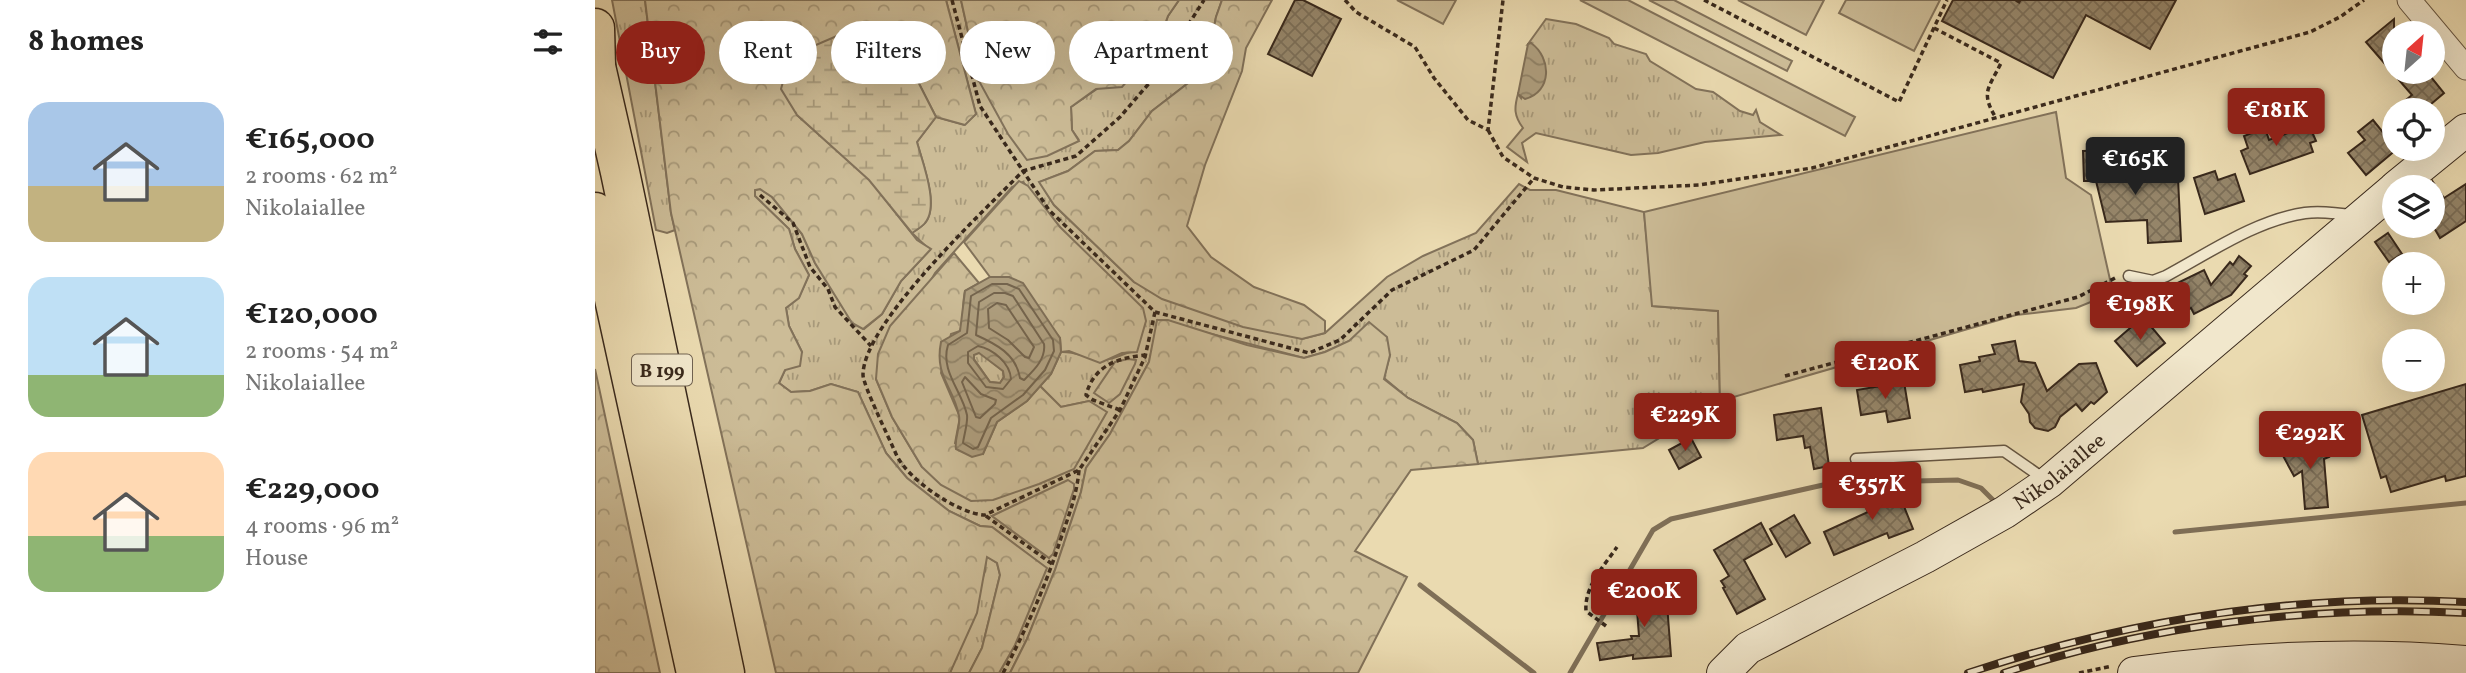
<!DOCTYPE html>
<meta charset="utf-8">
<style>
:root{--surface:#fff;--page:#f6f6f6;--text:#222;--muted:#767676;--accent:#8f2418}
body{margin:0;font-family:Vollkorn,serif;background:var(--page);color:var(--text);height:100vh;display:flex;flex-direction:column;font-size:26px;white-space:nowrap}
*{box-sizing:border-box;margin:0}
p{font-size:23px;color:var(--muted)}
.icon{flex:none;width:38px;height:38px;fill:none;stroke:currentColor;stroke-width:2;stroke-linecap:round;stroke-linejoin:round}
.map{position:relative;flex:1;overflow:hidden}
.drawer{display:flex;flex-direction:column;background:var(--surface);width:595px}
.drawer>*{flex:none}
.top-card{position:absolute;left:21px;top:21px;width:665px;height:63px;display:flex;gap:14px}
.needle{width:46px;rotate:27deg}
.buttons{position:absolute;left:1787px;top:21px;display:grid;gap:14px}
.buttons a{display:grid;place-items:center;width:63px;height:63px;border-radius:50%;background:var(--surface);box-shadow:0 7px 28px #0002;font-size:35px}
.price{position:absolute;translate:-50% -60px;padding:0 16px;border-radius:7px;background:var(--accent);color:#fff;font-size:23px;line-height:46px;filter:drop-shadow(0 2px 4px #0008)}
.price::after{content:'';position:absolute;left:50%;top:42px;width:21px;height:16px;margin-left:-10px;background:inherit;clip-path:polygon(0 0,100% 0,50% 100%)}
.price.current{background:#222;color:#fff}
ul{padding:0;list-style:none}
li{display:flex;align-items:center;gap:21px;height:175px;padding:0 28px}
li span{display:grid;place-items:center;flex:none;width:196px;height:140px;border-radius:21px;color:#555}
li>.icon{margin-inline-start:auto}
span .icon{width:84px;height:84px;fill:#fffc;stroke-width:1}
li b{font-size:30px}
h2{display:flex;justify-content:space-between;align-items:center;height:84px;padding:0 28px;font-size:30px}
.tag{padding:0 24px;border-radius:32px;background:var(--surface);box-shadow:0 7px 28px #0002;font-size:24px;line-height:63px}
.tag.current{background:var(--accent);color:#fff}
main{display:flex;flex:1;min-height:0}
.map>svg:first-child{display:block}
.grass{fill:url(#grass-tufts);stroke:#82725a;stroke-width:2;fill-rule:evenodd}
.forest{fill:url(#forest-crowns);stroke:#82725a;stroke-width:2}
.wetland{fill:url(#wetland-marsh);stroke:#82725a;stroke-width:2}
.garden{fill:#ccbc97;stroke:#82725a;stroke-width:2}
.water{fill:url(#water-waves);stroke:#7f6f57;stroke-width:2;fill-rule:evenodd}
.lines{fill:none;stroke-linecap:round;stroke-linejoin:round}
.shore{stroke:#74644d;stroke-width:2}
.stream{stroke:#7f6f57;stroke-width:5}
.building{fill:url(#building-cross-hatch);stroke:#39291c;stroke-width:2}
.lane-casing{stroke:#655541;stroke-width:13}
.street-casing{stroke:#655541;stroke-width:25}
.secondary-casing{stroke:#39291c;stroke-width:34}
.highway-casing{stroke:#39291c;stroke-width:41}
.path{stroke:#39291c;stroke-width:3.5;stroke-dasharray:5 3.5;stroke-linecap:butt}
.lane{stroke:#f1e7cc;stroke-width:10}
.street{stroke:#f1e7cc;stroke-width:23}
.secondary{stroke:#f1e7cc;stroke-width:32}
.highway{stroke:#eadab0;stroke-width:38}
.rail-casing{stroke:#39291c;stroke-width:8}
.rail{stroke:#f1e7cc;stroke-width:5;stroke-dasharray:16;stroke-linecap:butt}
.labels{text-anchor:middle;stroke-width:6;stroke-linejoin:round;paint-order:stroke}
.shield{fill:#f1e7cc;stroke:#706251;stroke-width:2}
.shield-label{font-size:19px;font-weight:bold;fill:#39291c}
.street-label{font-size:21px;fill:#39291c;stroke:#f1e7cc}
</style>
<main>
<section class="drawer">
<h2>8 homes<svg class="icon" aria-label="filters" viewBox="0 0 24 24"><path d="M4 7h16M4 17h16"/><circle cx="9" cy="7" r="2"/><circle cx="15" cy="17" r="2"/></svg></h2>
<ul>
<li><span style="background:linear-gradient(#a9c7e8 60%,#c2b280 0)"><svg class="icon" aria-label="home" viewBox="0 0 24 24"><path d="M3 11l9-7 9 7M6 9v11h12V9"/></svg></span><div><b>€165,000</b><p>2 rooms · 62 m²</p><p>Nikolaiallee</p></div></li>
<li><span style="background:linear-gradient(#bfe0f5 70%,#8fb573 0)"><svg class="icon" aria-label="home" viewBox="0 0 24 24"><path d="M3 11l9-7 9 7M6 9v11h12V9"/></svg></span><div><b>€120,000</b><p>2 rooms · 54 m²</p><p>Nikolaiallee</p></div></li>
<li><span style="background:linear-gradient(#ffd9b3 60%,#8fb573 0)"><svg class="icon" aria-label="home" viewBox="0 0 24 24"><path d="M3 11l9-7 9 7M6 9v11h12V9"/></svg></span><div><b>€229,000</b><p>4 rooms · 96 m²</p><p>House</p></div></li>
</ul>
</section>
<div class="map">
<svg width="1871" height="673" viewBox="0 0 1871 673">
<defs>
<pattern id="grass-tufts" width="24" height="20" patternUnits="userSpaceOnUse" patternTransform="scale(1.75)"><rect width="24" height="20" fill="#ccbc97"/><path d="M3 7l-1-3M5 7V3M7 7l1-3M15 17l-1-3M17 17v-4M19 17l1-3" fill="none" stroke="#a7997a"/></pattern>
<pattern id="forest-crowns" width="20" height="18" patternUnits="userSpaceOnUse" patternTransform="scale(1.75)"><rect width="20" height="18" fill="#ccbc97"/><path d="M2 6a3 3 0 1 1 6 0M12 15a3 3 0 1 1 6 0" fill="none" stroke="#a7997a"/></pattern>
<pattern id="wetland-marsh" width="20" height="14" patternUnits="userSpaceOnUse" patternTransform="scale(1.75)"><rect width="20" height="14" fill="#ccbc97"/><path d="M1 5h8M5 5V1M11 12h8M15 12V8" fill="none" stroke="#a7997a"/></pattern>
<pattern id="water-waves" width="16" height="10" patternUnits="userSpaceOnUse" patternTransform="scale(1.75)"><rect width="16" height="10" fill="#ae9e7e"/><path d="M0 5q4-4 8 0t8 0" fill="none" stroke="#8f8166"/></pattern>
<pattern id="building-cross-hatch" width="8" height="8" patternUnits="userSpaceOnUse" patternTransform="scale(1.75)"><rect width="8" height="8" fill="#958569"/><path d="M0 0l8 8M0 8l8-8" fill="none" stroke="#7b6d56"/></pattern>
</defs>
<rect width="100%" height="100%" fill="#eadab0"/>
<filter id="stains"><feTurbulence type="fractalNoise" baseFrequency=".00286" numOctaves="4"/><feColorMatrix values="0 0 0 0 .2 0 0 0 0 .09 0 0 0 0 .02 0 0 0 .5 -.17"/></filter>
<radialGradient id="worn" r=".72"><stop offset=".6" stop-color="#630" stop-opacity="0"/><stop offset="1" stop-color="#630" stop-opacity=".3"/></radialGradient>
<g class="grass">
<path d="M17 0H50L76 213 80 230 72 233 61 230Z"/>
<path d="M351 0H366L384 81 484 140 477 130 476 107 562 47 573 16 584 0H627L621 17 613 56 597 80 557 111 534 141 523 150 500 151 473 171 445 182 459 205 539 282 707 339 730 333 792 277 828 256 881 233 924 184 935 190H961L1049 212 1058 306 1123 311 1125 401 1048 448 883 464 878 440 862 423 813 398 789 378 795 355 754 341 730 352 709 358 563 320 554 362 515 434 491 468 486 492 460 570 432 639 415 673H404L420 645 451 568 397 527 385 526 354 511 312 478 291 453 263 392 236 384 215 391 196 392 184 383 190 370 207 352 194 326 191 308 204 297 214 275 200 249 194 229 160 196V190L165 189 177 197 207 234 220 263 257 322 269 329 287 314 306 281 335 250 317 233C321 230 327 227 330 223 345 206 327 161 322 142L341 117 369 125 381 114ZM428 182 465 227 541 351C531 352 522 358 513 359 496 360 481 351 466 352L456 374 445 386 466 407 494 401 511 412 479 468 327 467 297 417 281 379 340 273 417 187ZM425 503 465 531 454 558 397 516Z"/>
<path d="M951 19 981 24 1014 38 1019 44 1051 54 1055 61 1101 89 1118 92 1145 111 1158 115 1161 110 1165 122 1186 135 1110 142 1063 153 1036 155 941 133 927 143 932 162 912 147 928 128C919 116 919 108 923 94L926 98 936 43 933 44Z"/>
<path d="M384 352 408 371 409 377 405 383 395 382 379 359 378 355Z"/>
<path d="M391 556 402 563 405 575 387 648 374 673H355L390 571Z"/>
</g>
<g class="forest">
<path d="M50 0H351L381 114 370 125 341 117 314 64 294 68 269 40 244 35 202 115 274 179 322 240 336 249 306 281 287 314 268 329 257 323 220 263 207 234 177 197 165 189 160 190V196L194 229 200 249 214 275 204 298 191 308 194 326 207 352 205 366 190 370 184 383 196 392 215 391 236 384 263 392 291 453 312 478 354 511 385 526 397 527 452 568 420 645 404 673H374L387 648 405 575 402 563 392 557 382 613 355 673H181L76 213Z"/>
<path d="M366 0H584L573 16 562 46 527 87 501 89 476 107 477 130 484 141 452 156 432 160 413 134 384 81Z"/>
<path d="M627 0H677L651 48 647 71 610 165 592 226 616 257 659 287 709 305 730 321V333L707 339 648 327 567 299 539 282 459 205 444 182 473 171 500 151 523 150 534 141 557 111 597 80 613 56 621 17Z"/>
<path d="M424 181 433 186 465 227 548 308 551 321 542 352 527 353 505 363 474 351 466 352 465 338 414 277H395L369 242Z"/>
<path d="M359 253 384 283 370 291C367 304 369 321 365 331L356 334 346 373 365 417 360 443 388 454 402 422 432 401 445 386 466 407 494 401 512 412 479 469 444 484 398 500 376 501 346 485 327 467 297 417 281 379 283 354 295 326Z"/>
<path d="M562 320H573L652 345 709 358 730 352 754 341 774 322 792 337 795 355 789 379 813 398 862 423 878 440 883 464 816 470 760 551 812 577 763 673H415L432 639 460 570 486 492 491 468 515 434 554 362Z"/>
<path d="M533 359 541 360 540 364 525 394 514 403 499 393 520 362Z"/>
<path d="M0 369 65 673H0Z"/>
<path d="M473 480 479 484V489L458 554 454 558 397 516Z"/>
</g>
<path class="wetland" d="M244 35 269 40 294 68 314 64 341 117 322 142C327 161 345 206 330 223 327 227 321 230 317 233L274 180 202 115 186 89 194 60 214 48Z"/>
<g class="garden">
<path d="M802 0H861L848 24Z"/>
<path d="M985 0H1033L1260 117 1250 136Z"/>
<path d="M1054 0H1079L1197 61 1192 71Z"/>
<path d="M1143 0H1229L1211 35Z"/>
<path d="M1251 0H1345L1319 51 1244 13Z"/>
<path d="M1461 112 1471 178 1496 195 1518 293 1481 308 1421 315 1125 401 1123 311 1057 306 1049 212Z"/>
</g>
<g class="water">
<path d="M936 43C957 58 957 92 930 99L923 94 933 44Z"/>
<path d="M395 277H414L428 283 465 338 466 352 456 374 432 401 402 422 388 454 377 457 361 449C359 438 366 427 364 416 359 387 339 377 346 342L365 331 370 291ZM384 353 408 371 409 377 405 383 395 382 379 360V355Z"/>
</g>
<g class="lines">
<g class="shore">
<path d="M397 284H412L424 289 458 340 459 351 450 370 428 395 396 418 383 447 378 449 368 443C369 435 373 423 372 415 367 391 345 371 353 345L372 333 376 296Z"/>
<path d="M399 293H410L418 296 449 344C451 359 439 370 429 380L425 378C421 354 401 344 381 335L384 302Z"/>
<path d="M402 303 411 305 439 347 434 358 430 357 413 340 394 328 393 309Z"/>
<path d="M383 346C398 349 415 363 416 379L408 389 391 387 373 363V352Z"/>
<path d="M370 377 386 394 401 400 400 404 385 418 381 417 367 382Z"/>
</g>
<g class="stream">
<path d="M1580 532 1871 503"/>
<path d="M825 585 939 673"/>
<path d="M975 673 1058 530 1076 519 1237 483 1363 480 1386 488 1398 500"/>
</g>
</g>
<g class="building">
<path d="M700 0H708L746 19 717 76 673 54Z"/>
<path d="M1358 0H1581L1555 49 1491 15 1458 78 1347 21Z"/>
<path d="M1799 19V72H1832L1849 93 1829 110H1819L1811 100 1817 95 1771 42Z"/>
<path d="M1778 120 1799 146V149H1802L1771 175 1753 153 1770 140 1763 132Z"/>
<path d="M1714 125 1721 141 1715 143 1718 152 1655 174 1646 151 1653 148 1649 136 1670 128 1674 140Z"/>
<path d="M1521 150 1524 180 1583 178 1586 241 1553 243 1552 220 1511 222 1501 181H1489L1488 151Z"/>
<path d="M1620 171 1623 180 1640 174 1649 201 1610 214 1599 178Z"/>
<path d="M1838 182 1849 198 1871 184V221L1845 238 1838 226Z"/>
<path d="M1793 233 1807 254 1794 262 1780 242Z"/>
<path d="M1644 256 1656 266 1649 274 1652 276 1636 295 1599 314 1596 308 1588 312 1582 299 1568 306 1562 293 1609 270 1616 285 1635 262 1638 265Z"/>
<path d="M1548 317 1570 343 1542 366 1520 341Z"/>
<path d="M1420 341 1424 361 1440 363 1452 391 1484 364 1501 363 1512 392 1499 404 1496 402 1487 411 1481 404 1465 417 1460 427 1453 431 1440 428 1435 422 1434 414 1426 402 1429 384 1388 392 1387 389 1370 392 1365 365 1385 361 1384 357 1400 354 1397 345Z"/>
<path d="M1309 382 1315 418 1293 422 1291 411 1266 415 1262 390Z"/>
<path d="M1871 384V476L1851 481 1850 476 1796 492 1791 476 1786 478 1767 415Z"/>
<path d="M1226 408 1234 466 1219 469 1215 447 1210 448 1208 436 1182 440 1179 415Z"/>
<path d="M1722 435 1734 457 1729 459 1733 507 1710 509 1707 471 1699 476 1687 454Z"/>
<path d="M1096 438 1106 457 1084 469 1074 450Z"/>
<path d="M1298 487 1303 501 1306 499 1318 529 1294 538 1292 533 1239 555 1229 532 1273 512 1266 497 1287 488Z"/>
<path d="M1199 515 1215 543 1191 557 1175 529Z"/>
<path d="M1166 523 1177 544 1149 560 1170 599 1142 614 1128 588 1130 587 1126 581 1134 576 1119 550Z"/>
<path d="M1064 583 1066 605 1072 604 1076 656 1038 659V655L1005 660 1002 643 1037 639 1036 636H1044L1040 585Z"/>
</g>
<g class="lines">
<defs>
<g id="lane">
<path d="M1534 276 1558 281 1571 276C1614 253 1661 220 1710 213 1727 211 1742 213 1759 216"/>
<path d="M1261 459 1409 451 1452 481"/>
</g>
<path id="street" d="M1814 0 1871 68"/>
<g id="secondary">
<path d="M1801 187 1871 130"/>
<path id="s1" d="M1128 673 1153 648 1330 557 1410 512 1454 482 1799 189"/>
<path d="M1539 673C1649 658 1760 653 1871 662"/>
</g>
<g id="highway">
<path d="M0 28 1 67"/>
<path d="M0 62 25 172 130 673"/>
<path d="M0 212 101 673"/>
</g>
</defs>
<use href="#lane" class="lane-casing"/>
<use href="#street" class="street-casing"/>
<use href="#secondary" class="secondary-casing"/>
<use href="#highway" class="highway-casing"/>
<g class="path">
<path d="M357 0 385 106 428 171 481 156 525 117 562 74 609 0"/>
<path d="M750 0 761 12 820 47 839 78 873 120 893 130 908 0"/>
<path d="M1109 0 1304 102 1352 0"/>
<path d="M1421 0 1428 4"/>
<path d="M1339 28 1406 63C1394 88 1385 92 1401 118"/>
<path d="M893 130 908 157 939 178 968 187 999 190 1104 185 1217 168 1715 32 1745 17 1769 0"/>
<path d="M165 195 198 223 215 267 233 289 240 307 276 346"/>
<path d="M560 312 550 357 525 410 484 470 390 515C363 514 312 479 301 454 295 440 268 385 268 375 268 323 391 209 428 171L454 210 560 312 714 353 745 340 797 290 879 250 939 178"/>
<path d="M1190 376 1483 297 1522 277"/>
<path d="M525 410 498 400 491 395C499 365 523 358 550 355"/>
<path d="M391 516 457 564"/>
<path d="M1011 626 991 611C989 587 1009 566 1022 547"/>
<path d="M408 673C431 630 451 585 466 538 474 515 482 494 484 470"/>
<path d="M1484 673 1517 666"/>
</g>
<use href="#lane" class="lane"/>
<use href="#street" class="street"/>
<use href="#secondary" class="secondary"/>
<use href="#highway" class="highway"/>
<defs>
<g id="rail">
<path d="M1373 673C1533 620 1702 593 1871 602"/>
<path d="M1409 673C1553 625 1719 605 1871 613"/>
</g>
</defs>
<use href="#rail" class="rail-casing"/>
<use href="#rail" class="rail"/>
</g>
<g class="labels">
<rect class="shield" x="37" y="354.5" width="60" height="31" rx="5"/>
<g class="shield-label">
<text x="67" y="377">B 199</text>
</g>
<g class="street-label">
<text dy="7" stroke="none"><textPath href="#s1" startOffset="394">Nikolaiallee</textPath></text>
</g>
</g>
<rect width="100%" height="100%" filter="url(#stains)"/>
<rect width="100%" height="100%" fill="url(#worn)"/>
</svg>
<div class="buttons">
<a><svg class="needle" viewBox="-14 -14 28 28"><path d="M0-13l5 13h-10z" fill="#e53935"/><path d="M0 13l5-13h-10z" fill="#767676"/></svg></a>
<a><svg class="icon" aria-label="locate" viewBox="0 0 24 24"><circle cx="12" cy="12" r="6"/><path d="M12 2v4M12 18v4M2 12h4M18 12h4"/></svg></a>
<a><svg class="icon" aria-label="layers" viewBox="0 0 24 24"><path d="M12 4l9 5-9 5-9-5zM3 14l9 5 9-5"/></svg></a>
<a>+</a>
<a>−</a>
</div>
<b class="price" style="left:1681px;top:148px">€181K</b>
<b class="price current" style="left:1540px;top:197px">€165K</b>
<b class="price" style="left:1545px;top:342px">€198K</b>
<b class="price" style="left:1290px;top:401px">€120K</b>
<b class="price" style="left:1090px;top:453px">€229K</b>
<b class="price" style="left:1715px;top:471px">€292K</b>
<b class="price" style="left:1277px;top:522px">€357K</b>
<b class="price" style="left:1049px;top:629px">€200K</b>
<div class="top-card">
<a class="tag current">Buy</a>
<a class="tag">Rent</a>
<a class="tag">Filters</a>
<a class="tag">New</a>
<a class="tag">Apartment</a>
</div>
</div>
</main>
